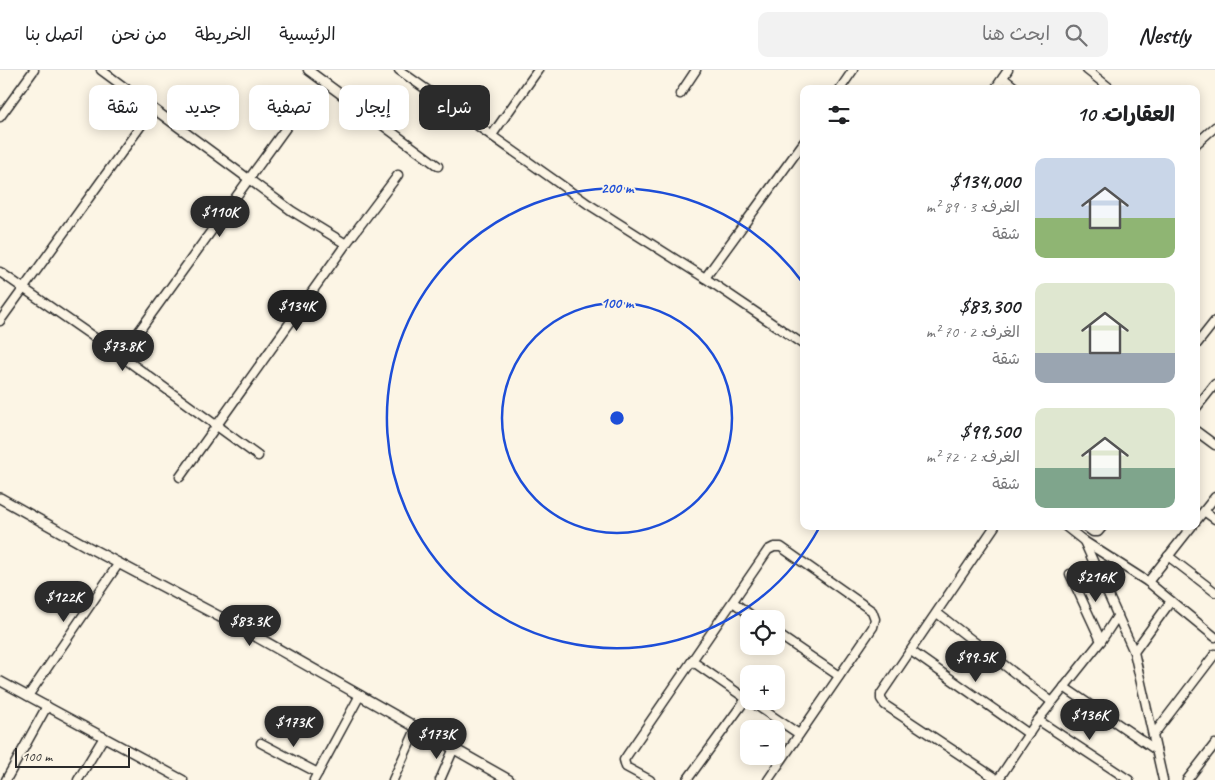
<!DOCTYPE html>
<html lang="ar">
<meta charset="utf-8">
<style>
:root{--surface:#fff;--page:#f2f2f2;--text:#202124;--muted:#757577;--line:#e0e0e0;--accent:#2b2b2b}
body{margin:0;font-family:Caveat,"Playpen Sans Arabic",sans-serif;background:var(--page);color:var(--text);direction:rtl;height:100vh;display:flex;flex-direction:column;font-size:19px;white-space:nowrap}
*{box-sizing:border-box;margin:0}
p{font-size:16px;color:var(--muted)}
.icon{flex:none;width:28px;height:28px;fill:none;stroke:currentColor;stroke-width:2;stroke-linecap:round;stroke-linejoin:round}
.map{position:relative;flex:1;overflow:hidden;direction:ltr}
.panel{position:absolute;left:800px;top:15px;width:400px;height:445px;display:flex;flex-direction:column;background:var(--surface);border-radius:10px;box-shadow:0 2px 12px #0003;direction:rtl}
.panel>*{flex:none}
.banner{position:absolute;left:15px;top:15px;width:475px;height:45px;direction:rtl;display:flex;gap:10px}
.fabs{position:absolute;left:740px;top:540px;display:grid;gap:10px}
.fabs a{display:grid;place-items:center;width:45px;height:45px;border-radius:10px;background:var(--surface);box-shadow:0 2px 12px #0003;font-size:25px}
.scale{position:absolute;left:15px;bottom:12px;width:115px;box-sizing:border-box;padding-left:5px;border:2px solid #2b2b2b;border-top:0;font-size:14px;line-height:18px;white-space:nowrap;color:#2b2b2b;-webkit-text-stroke:4px #fcf5e5;paint-order:stroke}
.price{position:absolute;translate:-50% -42px;padding:0 11px;border-radius:18px;background:var(--accent);color:#fff;font-size:16px;line-height:32px;filter:drop-shadow(0 1px 2px #0008)}
.price::after{content:'';position:absolute;left:50%;top:30px;width:15px;height:11px;margin-left:-8px;background:inherit;clip-path:polygon(0 0,100% 0,50% 100%)}
.price.active{background:#222;color:#fff}
ul{padding:0;list-style:none}
li{display:flex;align-items:center;gap:15px;height:125px;padding:0 25px}
li span{display:grid;place-items:center;flex:none;width:140px;height:100px;border-radius:10px;color:#555}
li>.icon{margin-inline-start:auto}
span .icon{width:60px;height:60px;fill:#fffc;stroke-width:1}
li b{font-size:21px}
h2{display:flex;justify-content:space-between;align-items:center;height:60px;padding:0 25px;font-size:21px}
.pill{padding:0 18px;border-radius:10px;background:var(--surface);box-shadow:0 2px 12px #0003;font-size:18px;line-height:45px}
.pill.active{background:var(--accent);color:#fff}
header{display:flex;align-items:center;gap:30px;box-sizing:border-box;height:70px;padding:0 25px;background:var(--surface);border-bottom:1px solid var(--line)}
header strong{font-size:24px}
nav{display:flex;gap:28px;margin-inline-start:auto;font-size:18px}
.search{width:350px;height:45px;background:var(--page);display:flex;align-items:center;gap:12px;box-sizing:border-box;padding:0 18px;border-radius:10px;color:var(--muted);font-size:19px}
.map>svg:first-child{display:block}
.lines{fill:none;stroke-linecap:round;stroke-linejoin:round}
.minor-casing{stroke:#2b2b2b;stroke-width:11}
.tertiary-casing{stroke:#2b2b2b;stroke-width:12}
.minor{stroke:#fcf5e5;stroke-width:8}
.tertiary{stroke:#fcf5e5;stroke-width:9}
.ring{fill:none;stroke:#1d4ed8;stroke-width:2.5}
.centre{fill:#1d4ed8;stroke:#fcf5e5;stroke-width:2.5}
.ring-label{font-size:15px;text-anchor:middle;font-weight:bold;fill:#1d4ed8;stroke:#fcf5e5;stroke-width:4;stroke-linejoin:round;paint-order:stroke}
</style>
<header>
<strong>Nestly</strong>
<div class="search"><svg class="icon" aria-label="search" viewBox="0 0 24 24"><circle cx="10" cy="10" r="6"/><path d="M15 15l6 6"/></svg>ابحث هنا</div>
<nav><a>الرئيسية</a><a>الخريطة</a><a>من نحن</a><a>اتصل بنا</a></nav>
</header>
<div class="map">
<svg width="1215" height="710" viewBox="0 0 1215 710">
<rect width="100%" height="100%" fill="#fcf5e5"/>
<filter id="ink" filterUnits="userSpaceOnUse"><feTurbulence type="fractalNoise" baseFrequency=".02" numOctaves="2"/><feDisplacementMap in="SourceGraphic" scale="10" xChannelSelector="R" yChannelSelector="G"/><feConvolveMatrix kernelMatrix="1 2 1 2 8 2 1 2 1" color-interpolation-filters="sRGB"/></filter>
<g filter="url(#ink)">
<g class="lines">
<defs>
<g id="minor">
<path d="M101 0 292 141 346 174"/>
<path d="M308 0 438 96"/>
<path d="M399 0 588 134 705 208 804 275"/>
<path d="M1087 0 1111 19"/>
<path d="M1003 8 1017 19"/>
<path d="M840 19 853 0"/>
<path d="M995 19 1008 0"/>
<path d="M680 24 696 0"/>
<path d="M0 47 34 0"/>
<path d="M492 65 538 0"/>
<path d="M1196 74 1215 57"/>
<path d="M0 202 121 286 258 386"/>
<path d="M705 208 804 72"/>
<path d="M0 251 153 39"/>
<path d="M1196 275 1215 251"/>
<path d="M121 286 301 37"/>
<path d="M1196 338 1215 314"/>
<path d="M1196 361 1215 375"/>
<path d="M180 407 346 174 398 105"/>
<path d="M1204 441 1215 449"/>
<path d="M1196 451 1215 427"/>
<path d="M995 456 881 624V629L885 635 998 710 1038 650 1101 571 1118 545"/>
<path d="M1065 456 1084 471 1148 512 1215 567"/>
<path d="M1085 456 1093 462H1098L1103 456"/>
<path d="M1084 471 1134 582 1163 710"/>
<path d="M1168 486 1215 522"/>
<path d="M1070 504 1101 571"/>
<path d="M1148 512 1192 456"/>
<path d="M733 532 756 549"/>
<path d="M937 543 1052 632"/>
<path d="M776 563 839 606"/>
<path d="M911 581 1029 664"/>
<path d="M1134 582 1171 531"/>
<path d="M692 591 748 630"/>
<path d="M0 611 183 710"/>
<path d="M1064 617 1156 680"/>
<path d="M28 626 119 493"/>
<path d="M750 631 799 664"/>
<path d="M1038 650 1129 710"/>
<path d="M1154 664 1215 584"/>
<path d="M261 673 318 703"/>
<path d="M6 710 47 636"/>
<path d="M78 710 104 667"/>
<path d="M314 710 360 625"/>
<path d="M393 710 417 657"/>
<path d="M440 710 454 678"/>
<path d="M650 710 626 697 624 690 628 684 768 480 774 477H781L872 541 875 549 873 557 768 710"/>
<path d="M687 710 746 629"/>
<path d="M1187 710 1215 674"/>
</g>
<path id="tertiary" d="M0 428 88 477 241 558 509 710"/>
</defs>
<use href="#minor" class="minor-casing"/>
<use href="#tertiary" class="tertiary-casing"/>
<use href="#minor" class="minor"/>
<use href="#tertiary" class="tertiary"/>
</g>
</g>
<g class="ring">
<circle cx="617" cy="348" r="115"/>
<path d="M819 458A230 230 0 1 1 803 213"/>
</g>
<circle cx="617" cy="348" r="8" class="centre"/>
<g class="ring-label">
<text x="617" y="123">200 m</text>
<text x="617" y="238">100 m</text>
</g>
</svg>
<div class="fabs">
<a><svg class="icon" aria-label="locate" viewBox="0 0 24 24"><circle cx="12" cy="12" r="6"/><path d="M12 2v4M12 18v4M2 12h4M18 12h4"/></svg></a>
<a>+</a>
<a>−</a>
</div>
<div class="scale">100 m</div>
<b class="price" style="left:220px;top:168px">$110K</b>
<b class="price active" style="left:297px;top:262px">$134K</b>
<b class="price" style="left:123px;top:302px">$73.8K</b>
<b class="price" style="left:1096px;top:533px">$216K</b>
<b class="price" style="left:64px;top:553px">$122K</b>
<b class="price" style="left:250px;top:577px">$83.3K</b>
<b class="price" style="left:976px;top:613px">$99.5K</b>
<b class="price" style="left:1090px;top:671px">$136K</b>
<b class="price" style="left:294px;top:678px">$173K</b>
<b class="price" style="left:437px;top:690px">$173K</b>
<div class="banner">
<a class="pill active">شراء</a>
<a class="pill">إيجار</a>
<a class="pill">تصفية</a>
<a class="pill">جديد</a>
<a class="pill">شقة</a>
</div>
<section class="panel">
<h2>العقارات: 10<svg class="icon" aria-label="filters" viewBox="0 0 24 24"><path d="M4 7h16M4 17h16"/><circle cx="9" cy="7" r="2"/><circle cx="15" cy="17" r="2"/></svg></h2>
<ul>
<li><span style="background:linear-gradient(#c9d6e8 60%,#8fb573 0)"><svg class="icon" aria-label="home" viewBox="0 0 24 24"><path d="M3 11l9-7 9 7M6 9v11h12V9"/></svg></span><div><b>$134,000</b><p>الغرف: 3 · 89 m²</p><p>شقة</p></div></li>
<li><span style="background:linear-gradient(#dfe7d0 70%,#9aa5b1 0)"><svg class="icon" aria-label="home" viewBox="0 0 24 24"><path d="M3 11l9-7 9 7M6 9v11h12V9"/></svg></span><div><b>$83,300</b><p>الغرف: 2 · 70 m²</p><p>شقة</p></div></li>
<li><span style="background:linear-gradient(#dfe7d0 60%,#7fa58c 0)"><svg class="icon" aria-label="home" viewBox="0 0 24 24"><path d="M3 11l9-7 9 7M6 9v11h12V9"/></svg></span><div><b>$99,500</b><p>الغرف: 2 · 72 m²</p><p>شقة</p></div></li>
</ul>
</section>
</div>
